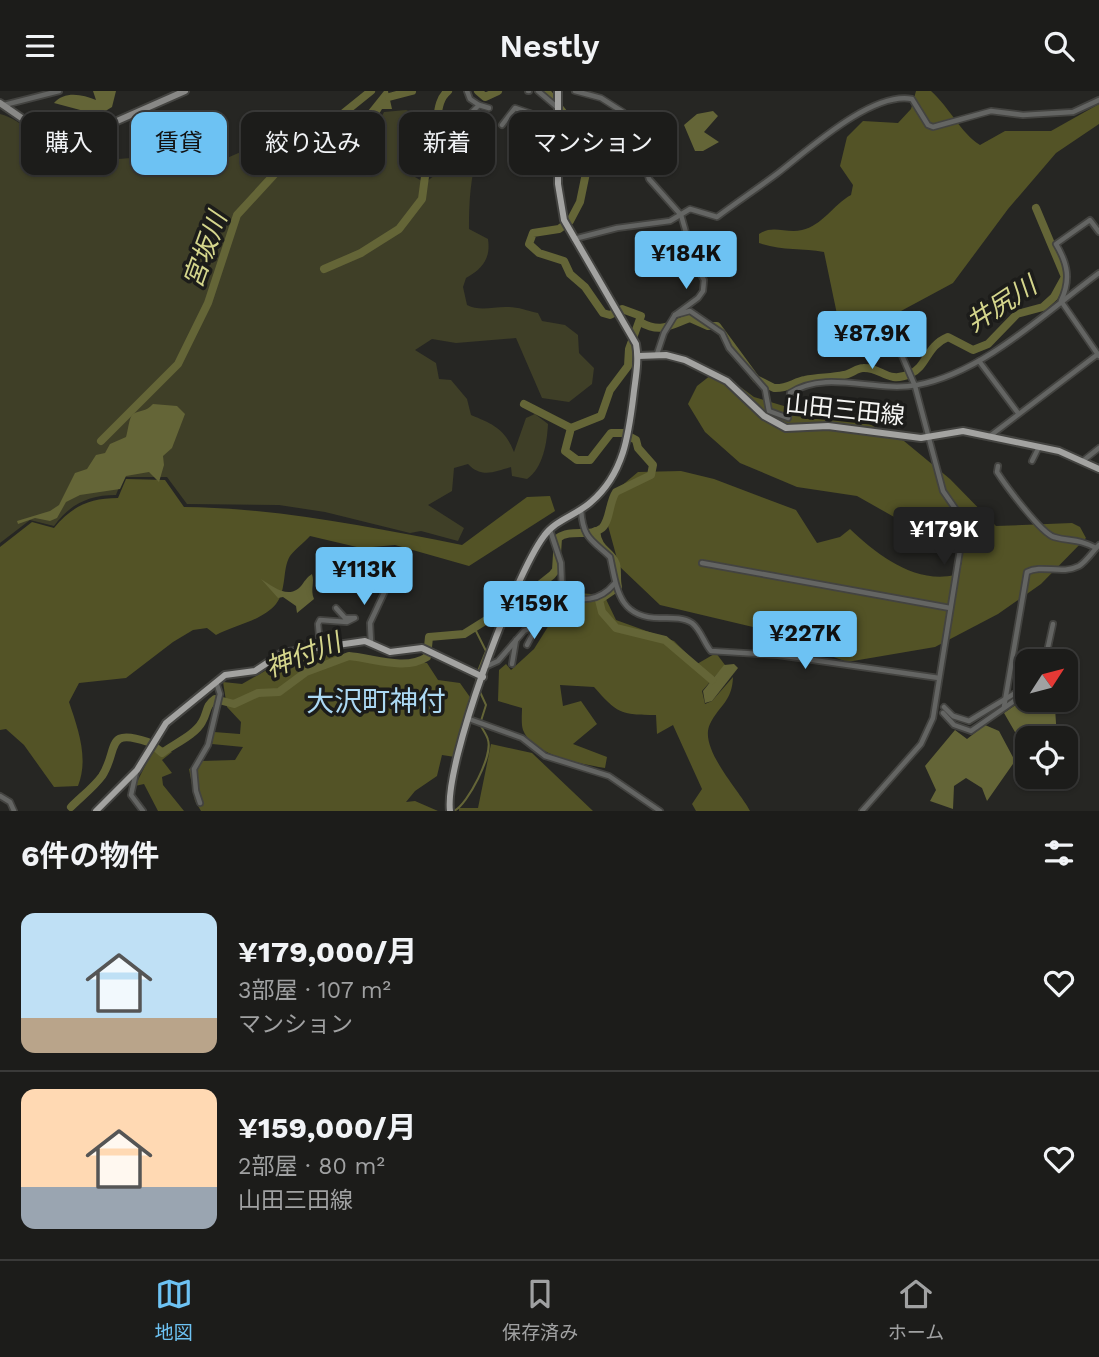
<!DOCTYPE html>
<html lang="ja">
<meta charset="utf-8">
<style>
:root{--surface:#1c1c1a;--page:#292927;--text:#f1f3f6;--muted:#a0a1a2;--line:#3a3a39;--accent:#6dc2f3}
body{margin:0;font-family:"Work Sans","Noto Sans JP",sans-serif;background:var(--page);color:var(--text);height:100vh;display:flex;flex-direction:column;font-size:26px;white-space:nowrap}
*{box-sizing:border-box;margin:0}
p{font-size:23px;color:var(--muted)}
.icon{flex:none;width:38px;height:38px;fill:none;stroke:currentColor;stroke-width:2;stroke-linecap:round;stroke-linejoin:round}
.map{position:relative;height:720px;overflow:hidden}
.sheet{display:flex;flex-direction:column;background:var(--surface);flex:1}
.sheet>*{flex:none}
.banner{position:absolute;left:21px;top:21px;width:700px;height:63px;display:flex;gap:14px}
.needle{width:46px;rotate:54deg}
.controls{position:absolute;left:1015px;top:558px;display:grid;gap:14px}
.controls a{display:grid;place-items:center;width:63px;height:63px;border-radius:14px;background:var(--surface);box-shadow:0 2px 5px #0004,0 0 0 2px var(--line);font-size:35px}
.price{position:absolute;translate:-50% -60px;padding:0 16px;border-radius:7px;background:var(--accent);color:#111;font-size:23px;line-height:46px;filter:drop-shadow(0 2px 4px #0008)}
.price::after{content:'';position:absolute;left:50%;top:42px;width:21px;height:16px;margin-left:-10px;background:inherit;clip-path:polygon(0 0,100% 0,50% 100%)}
.price.active{background:#222;color:#fff}
ul{padding:0;list-style:none}
li{display:flex;align-items:center;gap:21px;height:175px;padding:0 21px}
li+li{border-top:2px solid var(--line)}
li span{display:grid;place-items:center;flex:none;width:196px;height:140px;border-radius:14px;color:#555}
li>.icon{margin-inline-start:auto}
span .icon{width:84px;height:84px;fill:#fffc;stroke-width:1}
li b{font-size:30px}
h2{display:flex;justify-content:space-between;align-items:center;height:84px;padding:0 21px;font-size:30px}
.chip{padding:0 24px;border-radius:14px;background:var(--surface);box-shadow:0 2px 5px #0004,0 0 0 2px var(--line);font-size:24px;line-height:63px}
.chip.active{background:var(--accent);color:#111}
header{display:flex;justify-content:space-between;align-items:center;height:91px;padding:0 21px;background:var(--surface);font-size:32px;font-weight:600}
.menu{display:flex;justify-content:space-around;align-items:center;height:98px;border-top:2px solid var(--line);background:var(--surface);font-size:19px;color:var(--muted)}
.menu a{display:grid;justify-items:center;gap:4px}
.menu .active{color:var(--accent)}
.map>svg:first-child{display:block}
.green{fill:#3f3f27}
.forest{fill:#535326}
.water{fill:#646537}
.lines{fill:none;stroke-linecap:round;stroke-linejoin:round}
.stream{stroke:#646537;stroke-width:2}
.river{stroke:#646537;stroke-width:8}
.street-casing{stroke:#434340;stroke-width:8}
.secondary-casing{stroke:#434340;stroke-width:10}
.primary-casing{stroke:#434340;stroke-width:10}
.street{stroke:#646563;stroke-width:4.5}
.secondary{stroke:#888886;stroke-width:6}
.primary{stroke:#a3a3a1;stroke-width:6}
.labels{text-anchor:middle;stroke-width:7;stroke-linejoin:round;paint-order:stroke}
.street-label{font-size:24px;fill:#f5f5f3;stroke:#1c1c1a}
.water-label{font-size:26px;font-style:italic;fill:#d5d68c;stroke:#1c1c1a}
.quarter-label{font-size:28px;fill:#acd9f4;stroke:#1c1c1a}
</style>
<header><svg class="icon" aria-label="menu" viewBox="0 0 24 24"><path d="M4 6h16M4 12h16M4 18h16"/></svg>Nestly<svg class="icon" aria-label="search" viewBox="0 0 24 24"><circle cx="10" cy="10" r="6"/><path d="M15 15l6 6"/></svg></header>
<div class="map">
<svg width="1099" height="720" viewBox="0 0 1099 720">
<rect width="100%" height="100%" fill="#262623"/>
<path class="green" d="M406 19 428 26 423 39 405 45 413 53 405 80 425 92 447 74 457 56 470 47 479 60C470 85 469 112 469 138L488 148C491 168 482 178 466 187L463 196 467 214C481 221 494 215 509 216 518 216 528 220 538 222L542 230 565 234 578 244 579 262 594 277 592 293 569 311 542 307 516 247 456 252 432 248 415 259 436 272 439 288 451 289 467 308 471 324C493 333 505 338 514 361L526 327 535 323 548 333C547 352 543 377 527 388L512 385 511 376C496 380 482 388 468 373L454 377 452 400 428 414 464 437 458 450 421 440 410 442 325 421 279 414 187 413 167 386H123L116 404C89 404 70 413 54 435L30 429 0 452V23C24 29 36 51 59 55 73 58 94 49 108 45L118 68 144 66 154 72 218 71 252 56 270 32 296 30 315 21 341 31 349 50 376 37 384 21Z"/>
<g class="forest">
<path d="M916 0H931C950 17 960 41 980 54L1005 40H1051L1099 13V33L1056 62 1008 118 953 192 862 241 838 228 824 161C802 157 781 160 759 152V143C773 133 786 143 802 139 822 135 834 113 851 104L853 94 840 75 847 46 863 30 898 32 911 18Z"/>
<path d="M711 284 735 292 754 306 821 326 865 331 904 350 950 388 996 435 1072 432 1080 436 1086 447 1041 493 998 523 935 556 847 571 753 536 660 514 619 475 607 431 613 402 638 381 681 380 714 388 796 419 817 452 840 446 850 438C877 464 915 493 955 484L962 472 956 461 857 405 797 396 740 372 705 341 688 313 697 295Z"/>
<path d="M126 388 165 389 184 416C278 417 370 436 462 454L527 406 550 405 555 420 469 475 395 454 361 457 310 445C304 452 295 458 290 465 282 478 287 499 276 513 262 530 234 534 216 544L207 537 193 539 173 551 126 587 79 592 69 611C78 638 89 667 78 695L54 696 24 654 6 638 0 639V456L32 431 54 437C72 415 90 407 118 407Z"/>
<path d="M565 501 604 504 616 529 674 550 697 573 716 562 725 574 702 600 705 613 712 610 733 586C732 611 720 613 710 633 698 657 740 700 750 720H696L692 713 702 698 673 634 657 643 656 624C620 624 617 622 594 596L560 594 563 615 581 610 597 633 573 653 607 666 605 677C582 673 533 665 523 639 521 633 522 623 522 617L498 610 499 579 506 573 511 579 534 558 554 526 576 516Z"/>
<path d="M320 558 325 564 427 572 438 589 460 592 472 609 455 666 442 664 437 685 415 700 406 711 415 710 438 720H201L195 710 189 678 201 670 235 669 243 656 212 653 214 641 240 643 241 631 227 616 223 591 242 593 291 565H313L314 559Z"/>
<path d="M156 653 172 661 162 669 172 682 162 686 163 694 184 720H158L144 693 135 695Z"/>
<path d="M491 653 532 662 593 720H459V717H478Z"/>
</g>
<g class="water">
<path d="M93 0H116L112 16 99 24 54 12C64 0 82 3 96 9Z"/>
<path d="M384 0H388L392 18H382L372 35H366L363 40 348 37V30L368 20Z"/>
<path d="M713 20 718 25 704 41 719 51 703 60H695L684 34 697 23Z"/>
<path d="M153 313 177 315 185 323 172 357 163 365 164 374 159 391 149 381 126 385 120 398 80 404 66 411 57 427 50 430 35 427 18 433 17 430 50 420 59 414 75 382 87 378 96 364 105 362 110 353 126 346C128 340 129 326 133 323 139 319 146 321 153 313Z"/>
<path d="M312 483C315 492 310 498 314 508L297 522 296 515 283 506 278 507 261 488C272 495 289 509 301 495 305 490 306 487 312 483Z"/>
<path d="M734 573 738 577 712 610 705 612 703 600 724 574Z"/>
<path d="M1027 606V609H1043L1055 617 1057 647 1027 648V662L1004 622Z"/>
<path d="M985 634 999 640 1015 670 987 710 982 697 966 687 954 695 953 718 930 710 936 699 925 675 955 639 967 648Z"/>
</g>
<g class="lines">
<g class="stream">
<path d="M474 536 486 560 478 580"/>
<path d="M476 597V585"/>
<path d="M454 720C468 713 493 664 488 649 487 644 482 638 480 633L486 614 480 601"/>
</g>
<g class="river">
<path d="M478 0 485 6 498 0"/>
<path d="M389 6 412 0"/>
<path d="M431 49C440 34 434 11 448 0"/>
<path d="M324 178 361 162 399 138 422 108 426 78"/>
<path d="M640 231C661 243 670 234 690 227L708 235H717L756 288 774 297C787 298 794 291 805 289 818 286 831 287 844 284 851 283 857 277 863 277 882 276 887 293 910 283 927 276 926 255 948 246L973 259 988 253 1017 223 1043 216 1054 206 1065 186 1036 117"/>
<path d="M524 313 571 337"/>
<path d="M101 350 178 273 208 212 237 124 294 62 371 0"/>
<path d="M596 440C598 460 611 459 616 473 618 480 616 488 618 496L599 509 602 521 616 537 665 549 712 589"/>
<path d="M154 655 162 662C174 653 195 644 202 631 208 621 205 615 215 608L234 613 258 602 279 601 306 581 349 565C372 567 406 580 427 566L429 546 464 543 488 528 501 505 528 503 552 484 556 479 558 447C571 437 590 447 602 437 610 430 609 411 616 401L651 384 653 374 638 357 636 349 623 342H611L590 369H577L565 360 571 337 601 325 610 299 628 275 629 258 641 225 622 218 610 224 603 222 585 196 570 183 564 170 539 162 529 153 533 142 559 138 570 130 580 111 586 82 602 50 598 37 566 25 546 0"/>
<path d="M71 716C81 706 94 696 102 685 119 659 104 636 148 651"/>
</g>
<defs>
<g id="street">
<path d="M528 0H529"/>
<path d="M538 0 558 17"/>
<path d="M575 0 601 7 623 21 635 39 649 88 681 124 695 173 704 189 703 200 698 207 675 224 664 242 657 263"/>
<path d="M4 14 59 0"/>
<path d="M479 14 489 17"/>
<path d="M448 29 470 23 479 14 470 8 467 0"/>
<path d="M502 34 515 17 538 25H558"/>
<path d="M411 37 421 31"/>
<path d="M522 64 537 70 558 71"/>
<path d="M1099 141 1090 129 1056 153C1068 173 1071 189 1061 210L1099 265"/>
<path d="M574 148 617 137 670 130 690 118 717 126C737 111 758 97 778 82 808 59 872 0 912 8L928 34 933 36 991 20 1023 24 1073 21 1099 9"/>
<path d="M675 224 690 220 722 242 729 257 765 298 769 320 788 327 790 302C827 278 875 302 917 294 983 282 1046 221 1099 182"/>
<path d="M979 270 1018 322"/>
<path d="M990 345 1098 263"/>
<path d="M1084 369 1099 357"/>
<path d="M1032 370 1039 356"/>
<path d="M998 375 997 381C1006 395 1041 442 1054 446 1071 451 1077 447 1096 457"/>
<path d="M581 419C583 448 592 449 610 466 617 497 618 527 660 527 670 527 683 526 692 532 701 539 704 552 711 560L778 564 939 587"/>
<path d="M550 439 561 472 562 499C579 514 601 509 614 493"/>
<path d="M702 472 950 517"/>
<path d="M371 552 370 532 391 487"/>
<path d="M527 554 537 535"/>
<path d="M320 555 318 533 320 529 347 531 355 527H345L336 517"/>
<path d="M1045 570 1053 533"/>
<path d="M512 573 516 549"/>
<path d="M487 575 498 570 524 540 537 534 562 499"/>
<path d="M1048 609 1057 616"/>
<path d="M944 616 953 625 969 630 1027 595"/>
<path d="M1004 616 1027 481C1042 473 1062 484 1079 475 1086 471 1093 460 1099 454"/>
<path d="M943 622 954 634 971 640 1027 601"/>
<path d="M469 628 522 647 545 665 609 685 660 720"/>
<path d="M136 681 131 704 143 720"/>
<path d="M0 705 10 711 14 720"/>
<path d="M200 712 196 700 194 678 208 654 220 603 216 591"/>
<path d="M862 720 921 653 933 627 963 440 959 423 943 400 915 295 900 260 904 231"/>
</g>
<path id="secondary" d="M0 12 55 50 108 34 185 0"/>
<g id="primary">
<path d="M638 265 666 264 685 269 727 290 764 325 786 337 828 335 921 347 963 340 1059 360 1099 378"/>
<path d="M96 720 137 679 166 632 225 584 255 580 282 562 365 550 390 561 422 557 483 586"/>
<path d="M450 720C444 673 514 485 544 445 555 429 577 424 591 411 625 382 629 341 634 300 636 284 639 269 636 253L564 129 558 93V0"/>
</g>
</defs>
<use href="#street" class="street-casing"/>
<use href="#secondary" class="secondary-casing"/>
<use href="#primary" class="primary-casing"/>
<use href="#street" class="street"/>
<use href="#secondary" class="secondary"/>
<use href="#primary" class="primary"/>
</g>
<g class="labels">
<g class="street-label">
<text transform="translate(845 319) rotate(6)" y="8">山田三田線</text>
</g>
<g class="water-label">
<text transform="translate(205 159) rotate(-70)" y="9">宮坂川</text>
<text transform="translate(1001 213) rotate(-33)" y="9">井尻川</text>
<text transform="translate(303 564) rotate(-21)" y="9">神付川</text>
</g>
<g class="quarter-label">
<text x="376" y="620">大沢町神付</text>
</g>
</g>
</svg>
<div class="controls">
<a><svg class="needle" viewBox="-14 -14 28 28"><path d="M0-13l5 13h-10z" fill="#e53935"/><path d="M0 13l5-13h-10z" fill="#a0a1a2"/></svg></a>
<a><svg class="icon" aria-label="locate" viewBox="0 0 24 24"><circle cx="12" cy="12" r="6"/><path d="M12 2v4M12 18v4M2 12h4M18 12h4"/></svg></a>
</div>
<b class="price" style="left:686px;top:200px">¥184K</b>
<b class="price" style="left:872px;top:280px">¥87.9K</b>
<b class="price active" style="left:944px;top:476px">¥179K</b>
<b class="price" style="left:364px;top:516px">¥113K</b>
<b class="price" style="left:534px;top:550px">¥159K</b>
<b class="price" style="left:805px;top:580px">¥227K</b>
<div class="banner">
<a class="chip">購入</a>
<a class="chip active">賃貸</a>
<a class="chip">絞り込み</a>
<a class="chip">新着</a>
<a class="chip">マンション</a>
</div>
</div>
<section class="sheet">
<h2>6件の物件<svg class="icon" aria-label="filters" viewBox="0 0 24 24"><path d="M4 7h16M4 17h16"/><circle cx="9" cy="7" r="2"/><circle cx="15" cy="17" r="2"/></svg></h2>
<ul>
<li><span style="background:linear-gradient(#bfe0f5 75%,#b9a48a 0)"><svg class="icon" aria-label="home" viewBox="0 0 24 24"><path d="M3 11l9-7 9 7M6 9v11h12V9"/></svg></span><div><b>¥179,000/月</b><p>3部屋 · 107 m²</p><p>マンション</p></div><svg class="icon" aria-label="heart" viewBox="0 0 24 24"><path d="M12 20l-8-8c-3-5 5-10 8-4 3-6 11-1 8 4z"/></svg></li>
<li><span style="background:linear-gradient(#ffd9b3 70%,#9aa5b1 0)"><svg class="icon" aria-label="home" viewBox="0 0 24 24"><path d="M3 11l9-7 9 7M6 9v11h12V9"/></svg></span><div><b>¥159,000/月</b><p>2部屋 · 80 m²</p><p>山田三田線</p></div><svg class="icon" aria-label="heart" viewBox="0 0 24 24"><path d="M12 20l-8-8c-3-5 5-10 8-4 3-6 11-1 8 4z"/></svg></li>
</ul>
</section>
<nav class="menu">
<a class="active"><svg class="icon" aria-label="map" viewBox="0 0 24 24"><path d="M3 6l6-2 6 2 6-2v14l-6 2-6-2-6 2zM9 4v14M15 6v14"/></svg>地図</a>
<a><svg class="icon" aria-label="saved" viewBox="0 0 24 24"><path d="M7 4h10v16l-5-4-5 4z"/></svg>保存済み</a>
<a><svg class="icon" aria-label="home" viewBox="0 0 24 24"><path d="M3 11l9-7 9 7M6 9v11h12V9"/></svg>ホーム</a>
</nav>
